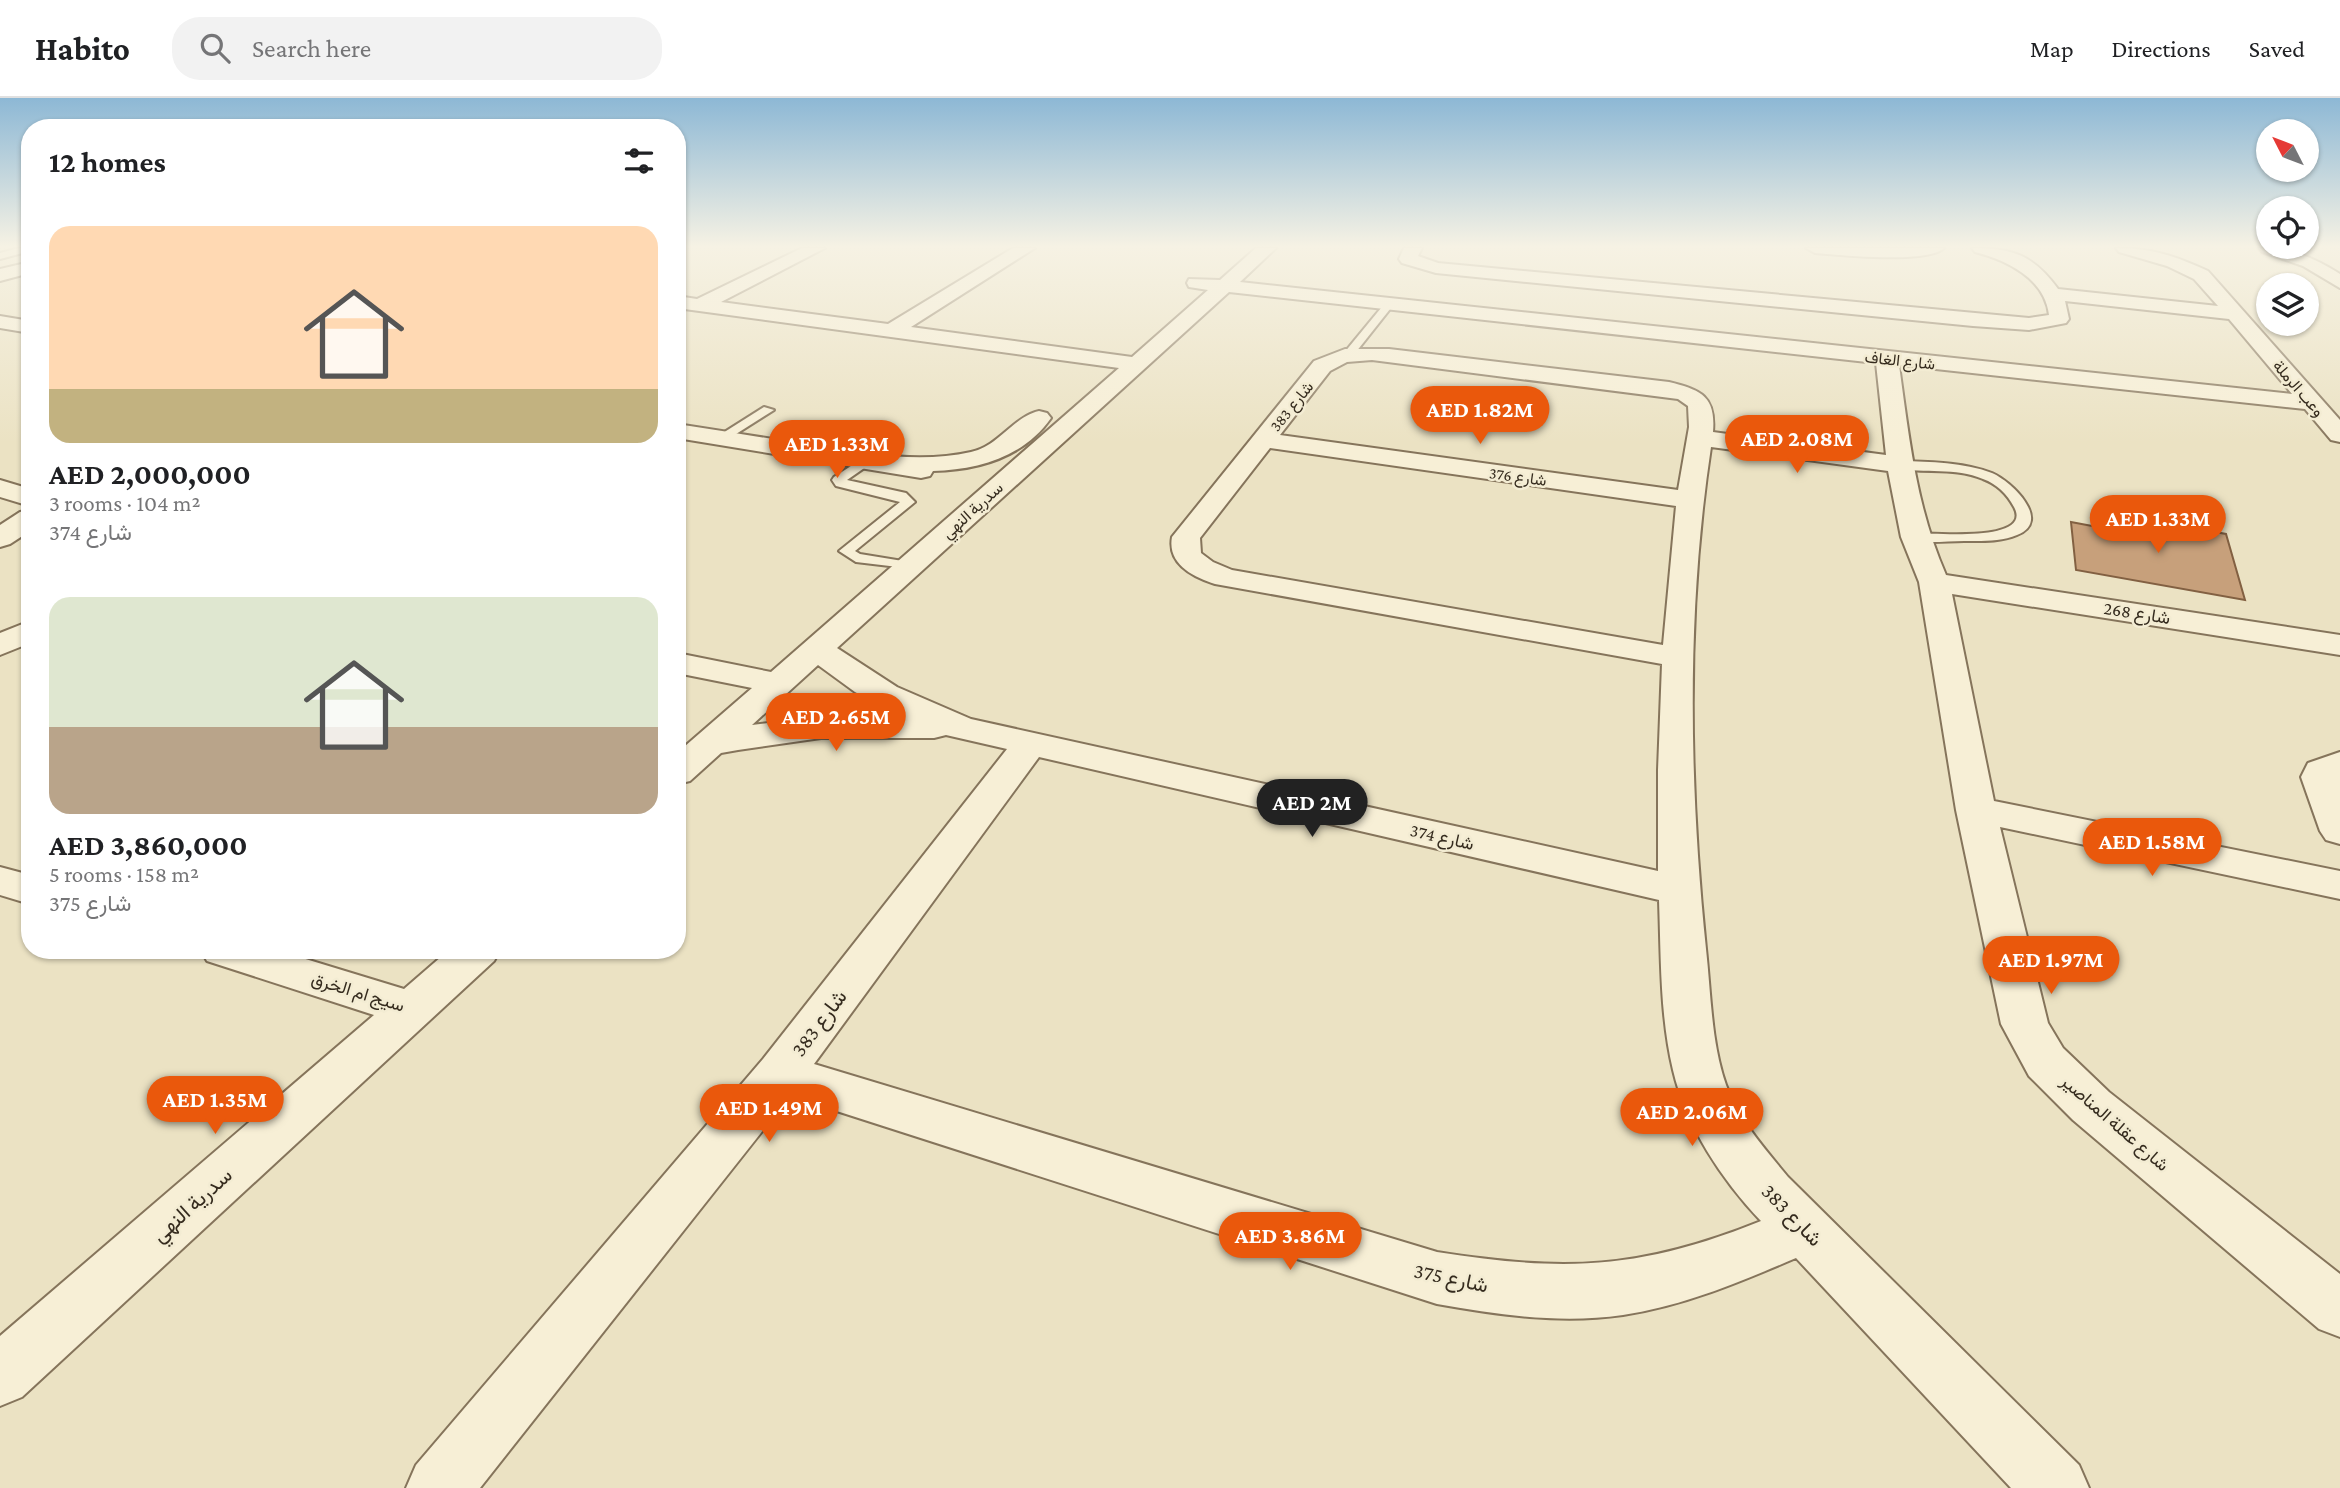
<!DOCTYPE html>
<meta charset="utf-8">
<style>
:root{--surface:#fff;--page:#f2f2f2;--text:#202124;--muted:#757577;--line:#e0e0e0;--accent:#ea580c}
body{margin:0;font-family:"Crimson Pro",Vazirmatn,serif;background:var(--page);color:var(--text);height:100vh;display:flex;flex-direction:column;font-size:26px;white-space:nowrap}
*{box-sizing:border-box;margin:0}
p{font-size:23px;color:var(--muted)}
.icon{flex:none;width:38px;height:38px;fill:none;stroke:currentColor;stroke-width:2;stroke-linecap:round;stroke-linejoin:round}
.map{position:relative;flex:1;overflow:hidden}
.panel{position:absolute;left:21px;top:21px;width:665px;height:840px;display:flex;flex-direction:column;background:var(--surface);border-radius:28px;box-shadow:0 2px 5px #0004}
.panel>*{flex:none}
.needle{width:46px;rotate:312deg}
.fabs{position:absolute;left:2256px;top:21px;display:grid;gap:14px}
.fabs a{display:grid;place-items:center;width:63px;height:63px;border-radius:50%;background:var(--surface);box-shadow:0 2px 5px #0004;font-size:35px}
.price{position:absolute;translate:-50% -60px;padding:0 16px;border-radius:24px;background:var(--accent);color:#fff;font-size:23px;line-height:46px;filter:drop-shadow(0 2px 4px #0008)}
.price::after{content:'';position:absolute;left:50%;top:42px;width:21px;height:16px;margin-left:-10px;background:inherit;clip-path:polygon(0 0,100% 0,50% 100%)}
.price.selected{background:#222;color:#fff}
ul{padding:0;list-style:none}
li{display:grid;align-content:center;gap:14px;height:371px;padding:0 28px}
li span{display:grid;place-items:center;height:217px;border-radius:21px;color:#555}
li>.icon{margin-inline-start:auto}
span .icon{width:126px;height:126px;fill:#fffc;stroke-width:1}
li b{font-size:30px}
h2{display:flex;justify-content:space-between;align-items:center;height:84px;padding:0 28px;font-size:30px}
header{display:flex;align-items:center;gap:42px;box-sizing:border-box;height:98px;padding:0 35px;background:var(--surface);border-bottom:2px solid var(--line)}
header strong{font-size:33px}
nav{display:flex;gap:38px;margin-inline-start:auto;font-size:24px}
.search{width:490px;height:63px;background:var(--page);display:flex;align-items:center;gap:18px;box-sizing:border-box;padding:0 24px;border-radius:28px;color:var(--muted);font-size:26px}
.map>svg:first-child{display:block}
.building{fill:#c7a07b;stroke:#826042;stroke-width:2}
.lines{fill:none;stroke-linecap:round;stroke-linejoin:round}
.lane-casing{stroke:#85745b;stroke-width:4}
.street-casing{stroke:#85745b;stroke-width:4}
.lane{fill:#f7efd6;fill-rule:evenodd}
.street{fill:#f7efd6;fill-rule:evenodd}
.labels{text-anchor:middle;stroke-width:5;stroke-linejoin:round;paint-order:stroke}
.far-street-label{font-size:16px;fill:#352b1e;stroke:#f3ecd3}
.street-label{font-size:18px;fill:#352b1e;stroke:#f3ecd3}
.near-street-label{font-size:21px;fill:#352b1e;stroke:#f3ecd3}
</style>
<header>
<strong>Habito</strong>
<div class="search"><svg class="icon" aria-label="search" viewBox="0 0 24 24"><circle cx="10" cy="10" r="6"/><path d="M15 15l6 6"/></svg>Search here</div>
<nav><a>Map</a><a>Directions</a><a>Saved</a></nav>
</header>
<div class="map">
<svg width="2340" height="1390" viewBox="0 0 2340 1390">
<rect width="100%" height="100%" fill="#ebe2c3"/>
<path class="building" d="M2106 415 2226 436 2245 502 2076 472 2071 424 2108 431Z"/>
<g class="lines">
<defs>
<g id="lane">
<path d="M19 150H30V153L0 161V155Z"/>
<path d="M1386 204 1394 206 1352 259H1344V255Z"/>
<path d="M764 309 774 312 725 343H717L715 340Z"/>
<path d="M865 359 871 363 870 366 847 382 906 395 915 404 855 453 860 456 915 465 917 468 915 471 856 464 839 453 900 404 836 388 832 382 834 379Z"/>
<path d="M1901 363C1931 364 1963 364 1992 375 2011 383 2053 423 2017 437 2001 444 1981 443 1964 443 1947 443 1927 446 1910 442V436L1915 435C1933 435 2034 445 2014 409 2007 396 1997 386 1983 381 1955 369 1925 376 1896 370L1895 367Z"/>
</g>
<g id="street">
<path d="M802 150H825L721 204 888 226 1013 150H1035L911 229 1132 259 1208 192 1189 189 1187 185 1189 181 1220 182 1256 150H1276L1240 184 2292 296 2229 221 2065 203 2069 221 2066 225 2029 232 1973 228 1436 175 1402 165 1399 161 1404 150H1422L1418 158 1438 165 2029 220 2049 217C2045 180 2006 162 1975 154L1972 150C2013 150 2033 157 2058 191L2218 208 2194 181 2167 168 2119 154 2116 150C2152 150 2175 158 2208 173L2340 322V344L2331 342 2305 311 1899 267C1909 339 1916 409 1946 477L2340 537V557L1952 496 1994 703 2340 773V801L2000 729 2048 925 2063 950 2109 994 2340 1176V1239L2319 1231 2073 1022 2029 978 2001 926 1956 712 1919 484 1901 439 1888 373 1711 349C1686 513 1689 686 1706 851 1711 896 1711 944 1726 987 1739 1022 1765 1051 1788 1079L2079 1367 2089 1390H2011L1796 1160C1740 1184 1683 1208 1623 1217 1561 1226 1498 1217 1437 1206L790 998 480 1390H406L416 1367 763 961 1007 651 946 637 934 640H821L738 652 721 655 690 683 677 686V655L752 590 677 575V555L771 574 1119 270 677 210V198L697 201ZM1229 194 1876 265 1886 357 1713 334C1716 298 1701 292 1669 284L1389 251H1345L1314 263 1172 439C1167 466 1193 479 1215 486L1662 566 1658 672V773L971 621 897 589 837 550ZM1372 262 1678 301 1688 308 1689 329 1678 392 1280 337 1330 273 1347 264ZM1270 350 1676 408 1663 547 1232 472 1213 464 1201 455 1200 440ZM818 567 855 594 898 617 821 619 752 627ZM1039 659 1659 802C1661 858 1660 918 1673 972 1686 1028 1722 1082 1761 1123 1639 1172 1565 1174 1437 1154L814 966Z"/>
<path d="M1806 150H1944C1928 166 1839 157 1815 155Z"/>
<path d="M2259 150C2291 150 2313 159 2340 176V190L2303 168 2262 154Z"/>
<path d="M30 164V175L0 183V171Z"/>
<path d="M0 218 30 223V235L0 230Z"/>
<path d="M1039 313 1047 315 1051 320C1024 359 978 372 933 373L930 378 921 380 677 340V326C722 333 766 340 811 347 863 355 918 366 971 354 999 348 1013 319 1039 313Z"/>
<path d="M0 382 30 391V408L0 399Z"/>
<path d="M30 412V433L10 446 0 449V427L20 414Z"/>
<path d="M30 523V545L0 557V535Z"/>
<path d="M2340 654V746L2326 742 2320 733 2301 679 2308 665Z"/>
<path d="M0 769 30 777V806L0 797Z"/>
<path d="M201 852H276L404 891 449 852H500L494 863 22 1299 0 1308V1238L374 917 207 863Z"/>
</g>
</defs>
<use href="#lane" class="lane-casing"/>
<use href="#street" class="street-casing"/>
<use href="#lane" class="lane"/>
<use href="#street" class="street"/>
</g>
<linearGradient id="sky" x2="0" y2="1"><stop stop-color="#8db8d5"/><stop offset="0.43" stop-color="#f6f2e4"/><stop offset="1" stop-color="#f6f2e4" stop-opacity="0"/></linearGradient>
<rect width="2340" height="345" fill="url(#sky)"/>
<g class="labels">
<g class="far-street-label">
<text transform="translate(1900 262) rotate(6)" y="6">شارع الغاف</text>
<text transform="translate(2299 290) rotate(49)" y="6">وعب الرملة</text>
<text transform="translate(1291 308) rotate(-51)" y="6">شارع 383</text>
<text transform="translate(1518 378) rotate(8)" y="6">شارع 376</text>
<text transform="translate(972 412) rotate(-42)" y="6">سدرية النهي</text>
</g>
<g class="street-label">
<text transform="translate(2137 515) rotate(9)" y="6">شارع 268</text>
<text transform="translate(1442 739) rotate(13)" y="6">شارع 374</text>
<text transform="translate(358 894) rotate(17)" y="6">سيج ام الخرق</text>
<text transform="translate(2115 1025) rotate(41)" y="6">شارع عقلة المناصير</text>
</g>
<g class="near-street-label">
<text transform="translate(819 925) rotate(-53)" y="7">شارع 383</text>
<text transform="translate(192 1107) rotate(-42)" y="7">سدرية النهي</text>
<text transform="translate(1792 1117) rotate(46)" y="7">شارع 383</text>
<text transform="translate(1451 1180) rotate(12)" y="7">شارع 375</text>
</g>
</g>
</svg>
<div class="fabs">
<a><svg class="needle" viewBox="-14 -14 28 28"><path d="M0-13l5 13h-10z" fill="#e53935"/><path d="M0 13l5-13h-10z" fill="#757577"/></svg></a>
<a><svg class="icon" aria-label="locate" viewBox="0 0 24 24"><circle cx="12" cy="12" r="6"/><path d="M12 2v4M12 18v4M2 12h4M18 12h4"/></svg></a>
<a><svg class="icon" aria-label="layers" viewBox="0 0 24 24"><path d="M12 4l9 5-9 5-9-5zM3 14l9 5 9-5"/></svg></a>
</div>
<b class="price" style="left:1480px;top:348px">AED 1.82M</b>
<b class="price" style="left:1797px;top:377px">AED 2.08M</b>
<b class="price" style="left:837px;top:382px">AED 1.33M</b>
<b class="price" style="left:2158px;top:457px">AED 1.33M</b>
<b class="price" style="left:836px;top:655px">AED 2.65M</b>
<b class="price selected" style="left:1312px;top:741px">AED 2M</b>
<b class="price" style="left:2152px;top:780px">AED 1.58M</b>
<b class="price" style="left:2051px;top:898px">AED 1.97M</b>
<b class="price" style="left:215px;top:1038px">AED 1.35M</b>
<b class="price" style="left:769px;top:1046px">AED 1.49M</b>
<b class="price" style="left:1692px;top:1050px">AED 2.06M</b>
<b class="price" style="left:1290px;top:1174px">AED 3.86M</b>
<section class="panel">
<h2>12 homes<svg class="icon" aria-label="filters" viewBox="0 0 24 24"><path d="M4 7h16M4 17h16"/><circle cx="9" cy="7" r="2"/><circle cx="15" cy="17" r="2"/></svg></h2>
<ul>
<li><span style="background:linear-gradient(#ffd9b3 75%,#c2b280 0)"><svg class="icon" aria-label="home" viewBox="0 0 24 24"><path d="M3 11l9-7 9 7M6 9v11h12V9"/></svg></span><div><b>AED 2,000,000</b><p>3 rooms · 104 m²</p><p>شارع 374</p></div></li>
<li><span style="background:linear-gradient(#dfe7d0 60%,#b9a48a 0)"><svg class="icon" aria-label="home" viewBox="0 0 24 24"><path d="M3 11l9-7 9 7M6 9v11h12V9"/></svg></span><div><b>AED 3,860,000</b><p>5 rooms · 158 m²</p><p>شارع 375</p></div></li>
</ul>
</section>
</div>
